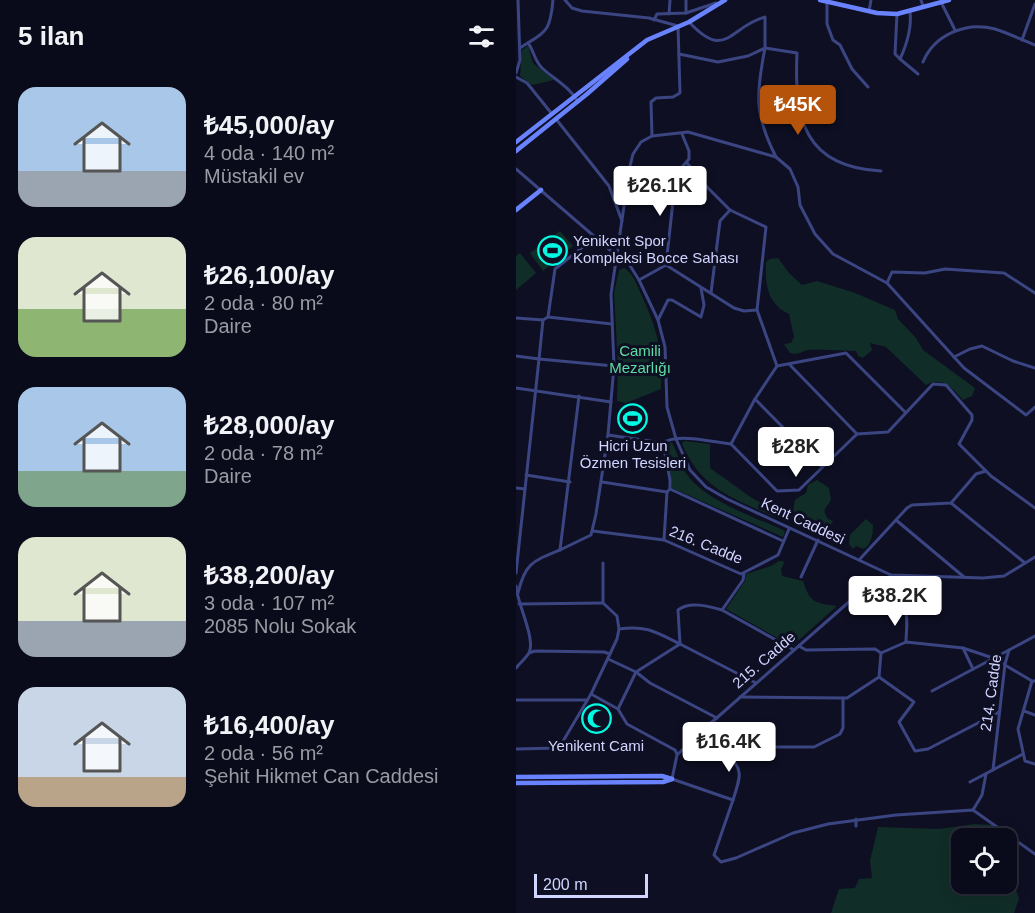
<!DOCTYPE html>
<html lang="tr">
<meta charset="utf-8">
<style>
:root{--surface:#0a0b1a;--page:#181927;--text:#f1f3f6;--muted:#999ba2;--line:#2a2b39;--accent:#b45309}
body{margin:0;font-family:Arial,sans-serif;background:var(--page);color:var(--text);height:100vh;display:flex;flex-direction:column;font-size:22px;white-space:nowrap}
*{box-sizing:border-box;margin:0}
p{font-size:20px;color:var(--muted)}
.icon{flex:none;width:33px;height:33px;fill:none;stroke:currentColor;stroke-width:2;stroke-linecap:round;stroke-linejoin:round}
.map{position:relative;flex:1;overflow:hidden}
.panel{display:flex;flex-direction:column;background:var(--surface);width:516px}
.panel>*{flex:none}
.buttons{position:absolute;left:435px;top:828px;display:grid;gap:12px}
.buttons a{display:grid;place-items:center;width:66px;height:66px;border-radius:12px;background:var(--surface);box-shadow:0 3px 15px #0003,0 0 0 2px var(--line);font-size:30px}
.scale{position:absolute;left:18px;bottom:15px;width:114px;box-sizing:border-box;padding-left:6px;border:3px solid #d1d5ff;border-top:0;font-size:16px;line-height:21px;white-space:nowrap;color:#d1d5ff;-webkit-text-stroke:4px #0e0f23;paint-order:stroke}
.price{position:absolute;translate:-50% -51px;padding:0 14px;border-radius:6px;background:#fff;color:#222;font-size:20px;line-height:39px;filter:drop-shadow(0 2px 3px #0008)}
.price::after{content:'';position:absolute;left:50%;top:36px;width:18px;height:14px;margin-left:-9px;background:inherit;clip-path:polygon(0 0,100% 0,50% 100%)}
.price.selected{background:var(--accent);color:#fff}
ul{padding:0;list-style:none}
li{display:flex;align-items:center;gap:18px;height:150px;padding:0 18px}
li span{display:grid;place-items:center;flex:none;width:168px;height:120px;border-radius:18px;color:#555}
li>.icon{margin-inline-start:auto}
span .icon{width:72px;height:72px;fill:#fffc;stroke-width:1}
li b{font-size:26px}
h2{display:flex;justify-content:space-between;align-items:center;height:72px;padding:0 18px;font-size:26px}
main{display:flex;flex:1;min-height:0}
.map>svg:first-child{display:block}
.green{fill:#112d27}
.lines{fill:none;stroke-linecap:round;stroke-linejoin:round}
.street{stroke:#3a4582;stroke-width:3}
.secondary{stroke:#6982fe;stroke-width:4.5}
.labels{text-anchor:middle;stroke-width:6;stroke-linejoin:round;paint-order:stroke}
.poi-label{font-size:15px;fill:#d1d5ff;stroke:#0e0f23}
.park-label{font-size:15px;fill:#5ddea6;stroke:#0e0f23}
.street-label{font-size:15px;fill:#d1d5ff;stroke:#0e0f23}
</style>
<main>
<section class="panel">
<h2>5 ilan<svg class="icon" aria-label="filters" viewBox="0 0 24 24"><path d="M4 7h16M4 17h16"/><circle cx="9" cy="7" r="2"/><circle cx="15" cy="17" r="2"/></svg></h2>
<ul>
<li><span style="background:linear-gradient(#a9c7e8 70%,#9aa5b1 0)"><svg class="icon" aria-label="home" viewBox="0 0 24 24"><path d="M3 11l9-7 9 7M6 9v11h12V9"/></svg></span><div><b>₺45,000/ay</b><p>4 oda · 140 m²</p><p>Müstakil ev</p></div></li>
<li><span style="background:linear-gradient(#dfe7d0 60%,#8fb573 0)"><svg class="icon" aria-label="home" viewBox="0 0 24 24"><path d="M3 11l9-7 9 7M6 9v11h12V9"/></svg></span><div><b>₺26,100/ay</b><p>2 oda · 80 m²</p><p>Daire</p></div></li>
<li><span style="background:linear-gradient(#a9c7e8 70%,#7fa58c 0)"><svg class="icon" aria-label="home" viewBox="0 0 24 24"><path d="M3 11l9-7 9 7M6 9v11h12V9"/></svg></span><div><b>₺28,000/ay</b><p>2 oda · 78 m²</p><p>Daire</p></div></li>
<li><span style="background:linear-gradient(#dfe7d0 70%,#9aa5b1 0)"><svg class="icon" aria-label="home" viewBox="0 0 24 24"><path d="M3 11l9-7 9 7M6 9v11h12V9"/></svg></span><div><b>₺38,200/ay</b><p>3 oda · 107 m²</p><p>2085 Nolu Sokak</p></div></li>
<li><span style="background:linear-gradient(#c9d6e8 75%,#b9a48a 0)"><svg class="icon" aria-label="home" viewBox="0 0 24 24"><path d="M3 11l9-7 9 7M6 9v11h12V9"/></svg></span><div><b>₺16,400/ay</b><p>2 oda · 56 m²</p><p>Şehit Hikmet Can Caddesi</p></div></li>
</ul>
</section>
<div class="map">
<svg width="519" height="913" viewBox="0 0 519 913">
<rect width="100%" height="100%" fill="#0e0f23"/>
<g class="green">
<path d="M12 46 17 63 38 80 16 85 4 76 6 50Z"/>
<path d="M44 231 57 246 27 271 14 253Z"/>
<path d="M4 253 20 273 0 290V256Z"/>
<path d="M262 258 273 273 286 285 301 281 339 293 379 310 382 319 400 338 407 350 459 388 456 396 447 400C436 388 427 376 410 385L370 347 354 343 356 350 347 358 342 356 340 351C335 351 295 349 292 350 284 352 283 355 274 353L268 344 275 343 278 337 273 314C251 304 249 283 250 262L254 259Z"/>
<path d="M108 268C117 273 121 285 125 294 141 328 147 351 145 389L110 403 101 401 102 366 98 293 103 270Z"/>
<path d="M168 441 194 444V468L236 498 260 511 258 517C216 497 186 490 166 444Z"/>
<path d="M156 442C160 451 164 463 169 472 188 501 239 517 269 531L267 537 156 488 151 446Z"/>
<path d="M301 480 313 488 315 500C310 509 305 508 312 519L317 521 308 535 288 527 274 516V512L277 510 279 500 290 493 292 485Z"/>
<path d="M350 519 357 525C357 533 356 544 348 549L340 546 337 549 333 544 334 535Z"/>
<path d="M263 561H267L268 563 265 569 266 576 287 581C294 603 299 603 321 606L276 646 210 609 229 581 230 574 255 566Z"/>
<path d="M459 824 477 825 485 833 480 838H446V884L497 882 503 898 498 913H315L323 889 339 888 343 879 356 878 354 861 362 827 422 829Z"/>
</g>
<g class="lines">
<g class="street">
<path d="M49 0 56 8 66 11 133 18 162 26 164 93 157 97 140 98 135 102 136 136"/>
<path d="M405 0 407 6"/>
<path d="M311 2V24L317 40 324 45 336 69 352 87"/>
<path d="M425 2 439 30"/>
<path d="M353 11 355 0"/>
<path d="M394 11C396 28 391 44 384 59L402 74"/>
<path d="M170 13V0"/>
<path d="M153 14 154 0"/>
<path d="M381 14 379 54 384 59"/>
<path d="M138 20 141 14 170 13 200 3"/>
<path d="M506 40 519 4"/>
<path d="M12 43C18 51 18 60 26 68 39 80 53 86 62 102"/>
<path d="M4 48C30 31 34 33 37 0"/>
<path d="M163 54 202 62 232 56 249 48V17C213 27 210 61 174 23"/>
<path d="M407 62C418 35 450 21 479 29 492 33 506 40 519 45"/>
<path d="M0 73 4 60 2 0"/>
<path d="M0 77 11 83 36 114"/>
<path d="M40 119 93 186 106 221"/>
<path d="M260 157C238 114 240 94 249 48L281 53C278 119 288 167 365 171"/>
<path d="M0 169 101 256 113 264 123 280 142 320 149 347 151 407 160 439 174 470 190 487 211 499 375 575 467 578 488 576 519 557"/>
<path d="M150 265 218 308 228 311 241 310"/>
<path d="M123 280 150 265 160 174 173 159V151L166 134"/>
<path d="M371 283 376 272 409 273 429 269 488 273 519 293"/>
<path d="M195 293 204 221 214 210"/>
<path d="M32 317 96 324"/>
<path d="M0 318 27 320"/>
<path d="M142 320 152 300H156L185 317 188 305 185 288"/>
<path d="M0 356 23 359 27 320 32 317 39 269 68 246H87"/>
<path d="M438 357 454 349 466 346 497 361 519 368"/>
<path d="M274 365 341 434 372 432 417 384 430 385 456 415V420L443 444 475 476 519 508"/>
<path d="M261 366 330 353 389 412"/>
<path d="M0 388 95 402"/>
<path d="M63 396 44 550 75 535 80 514 92 435 98 366 95 294 114 166 117 154 125 142 136 136 172 132 260 157 274 169 282 187 284 205 299 234 317 254 371 283 448 368 510 415 519 407"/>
<path d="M239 399 306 467"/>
<path d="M92 435 147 443C162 433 197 442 215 444L239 399 261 366 241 310 250 227 214 210 191 187 171 163"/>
<path d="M147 443 154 480V488"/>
<path d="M215 444 261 491 283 490 341 434"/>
<path d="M10 475 54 482"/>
<path d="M86 482 151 492 154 489 267 541"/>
<path d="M0 488 9 489"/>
<path d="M435 503 509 563"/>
<path d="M380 520 448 577"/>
<path d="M77 531 148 540 225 574 262 555 273 529"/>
<path d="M148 540 151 492"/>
<path d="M343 560 391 508 396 505 435 503 460 474 470 471"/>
<path d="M87 563V603L101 616 103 629C130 625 140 632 164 644L120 672 134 683 201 718"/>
<path d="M0 573 23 359 98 366"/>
<path d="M228 573 227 580 206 610 278 650"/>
<path d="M375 575 370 581 334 601 188 729 161 755 156 779 217 800 198 855 205 862 220 858 277 833 312 824 380 815 457 810 519 854"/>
<path d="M285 577 302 540"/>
<path d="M0 586C1 603 20 639 13 653 10 658 4 663 0 668"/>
<path d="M2 593C9 563 17 561 44 550"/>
<path d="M337 601C351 601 385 596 390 613 392 621 390 634 390 642"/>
<path d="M3 604 87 603"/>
<path d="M206 610C192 606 173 601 162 610L164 644 240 683"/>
<path d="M283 646 290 650 359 649 365 653"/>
<path d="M447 648 457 669"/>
<path d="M13 653 19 651 88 652 94 654"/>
<path d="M92 659 120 672 102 709 111 724 159 750 161 754"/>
<path d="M363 677 398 702 383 722 399 751 412 749 483 712"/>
<path d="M516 681 502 729 509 761 519 764"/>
<path d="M416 691 493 650"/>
<path d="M75 694 102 709"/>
<path d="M224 697 327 698"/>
<path d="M0 700H70"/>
<path d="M508 711 519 715"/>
<path d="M188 729 207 747H298L324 734 327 728V698H331L363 677 365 653 390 642 447 648 477 658 516 681H519"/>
<path d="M207 747C226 772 227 769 217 800"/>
<path d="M0 749 43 748 75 694 101 639 103 629"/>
<path d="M477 770 489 664 493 650 519 636"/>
<path d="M454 782 507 754"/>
<path d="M457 810 466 795 470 774"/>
<path d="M340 826V819"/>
</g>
<g class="secondary">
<path d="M304 0 361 13 381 14 433 0"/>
<path d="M0 142 131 40 173 22 209 0"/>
<path d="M0 151 71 94 111 59"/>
<path d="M0 210 25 190"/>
<path d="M0 777 146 776 156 779"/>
<path d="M0 783 147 782 156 779"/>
</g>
</g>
<defs>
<symbol id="stadium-ring" viewBox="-11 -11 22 22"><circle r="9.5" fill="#0e0f23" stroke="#02fae3" stroke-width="1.5"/><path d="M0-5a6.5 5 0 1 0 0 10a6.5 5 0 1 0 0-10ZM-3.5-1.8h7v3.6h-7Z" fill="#02fae3"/></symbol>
<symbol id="mosque-ring" viewBox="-11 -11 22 22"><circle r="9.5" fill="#0e0f23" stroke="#02fae3" stroke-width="1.5"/><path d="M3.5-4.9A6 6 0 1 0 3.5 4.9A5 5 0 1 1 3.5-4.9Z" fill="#02fae3"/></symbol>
</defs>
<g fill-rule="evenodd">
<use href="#stadium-ring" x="20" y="234" width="33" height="33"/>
<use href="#stadium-ring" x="100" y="402" width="33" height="33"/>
<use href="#mosque-ring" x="64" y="702" width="33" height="33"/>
</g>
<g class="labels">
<g class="poi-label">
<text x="57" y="246" text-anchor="start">Yenikent Spor<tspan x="57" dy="17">Kompleksi Bocce Sahası</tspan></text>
<text x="117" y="451">Hicri Uzun<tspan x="117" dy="17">Özmen Tesisleri</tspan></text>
<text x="80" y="751">Yenikent Cami</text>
</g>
<g class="park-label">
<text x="124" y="356">Camili<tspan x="124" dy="17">Mezarlığı</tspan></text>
</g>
<g class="street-label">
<text transform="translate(287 521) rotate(25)" y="5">Kent Caddesi</text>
<text transform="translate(190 545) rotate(22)" y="5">216. Cadde</text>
<text transform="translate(248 660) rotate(-41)" y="5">215. Cadde</text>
<text transform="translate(475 693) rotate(-82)" y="5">214. Cadde</text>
</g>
</g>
</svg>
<div class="buttons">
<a><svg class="icon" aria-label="locate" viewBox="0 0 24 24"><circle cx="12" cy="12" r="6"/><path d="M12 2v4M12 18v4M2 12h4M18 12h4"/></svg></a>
</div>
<div class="scale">200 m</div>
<b class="price selected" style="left:282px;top:136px">₺45K</b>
<b class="price" style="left:144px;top:217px">₺26.1K</b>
<b class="price" style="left:280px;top:478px">₺28K</b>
<b class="price" style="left:379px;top:627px">₺38.2K</b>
<b class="price" style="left:213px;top:773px">₺16.4K</b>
</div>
</main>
